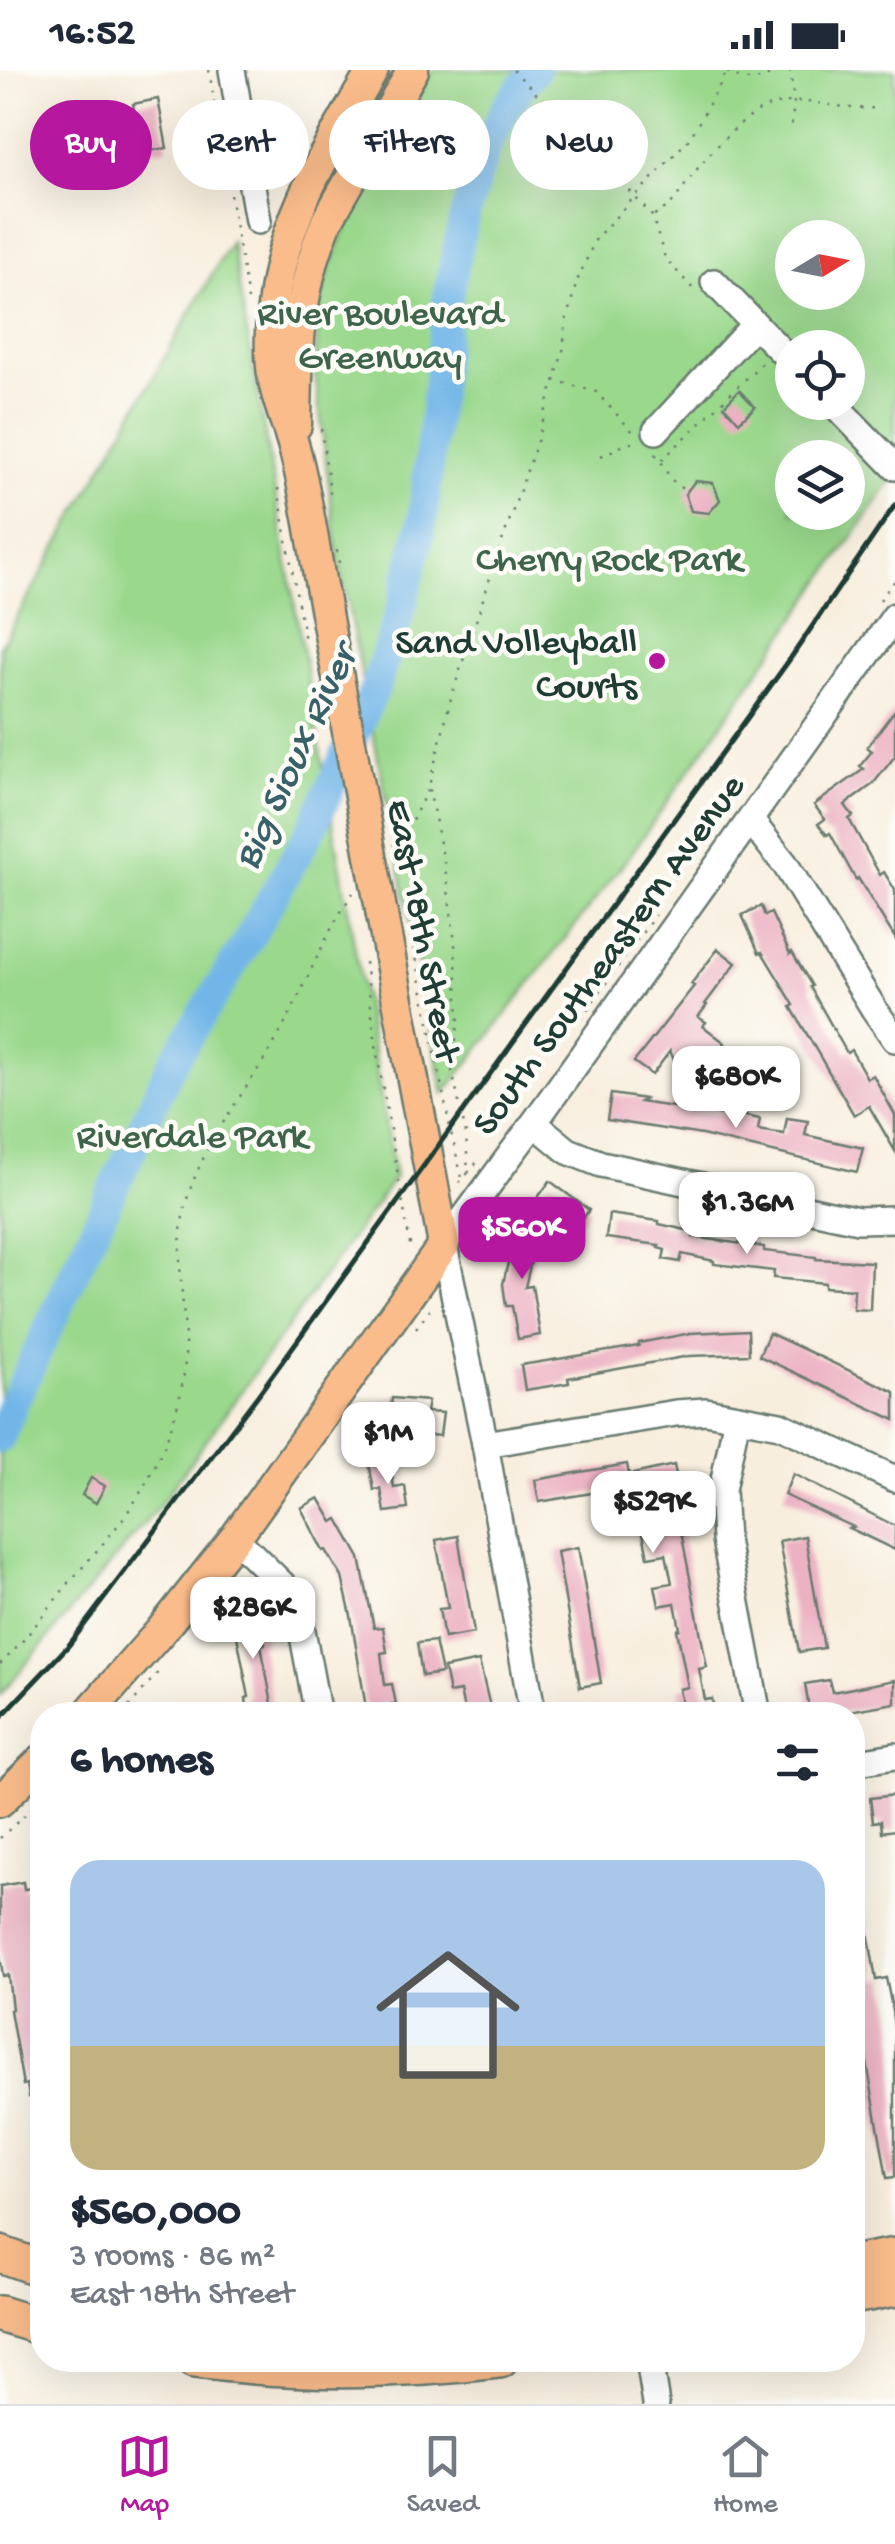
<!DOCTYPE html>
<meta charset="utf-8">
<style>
:root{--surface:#fff;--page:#f6f6f7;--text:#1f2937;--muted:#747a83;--line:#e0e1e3;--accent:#b5179e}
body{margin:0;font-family:"Gochi Hand",sans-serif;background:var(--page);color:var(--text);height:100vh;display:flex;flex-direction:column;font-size:38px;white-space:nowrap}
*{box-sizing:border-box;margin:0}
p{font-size:32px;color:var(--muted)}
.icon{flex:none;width:55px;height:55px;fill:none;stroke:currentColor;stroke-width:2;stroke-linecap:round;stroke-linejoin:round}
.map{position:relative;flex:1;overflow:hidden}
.drawer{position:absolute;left:30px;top:1632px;width:835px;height:670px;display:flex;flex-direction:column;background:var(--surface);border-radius:40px;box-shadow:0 10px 40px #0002}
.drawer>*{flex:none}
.banner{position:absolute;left:30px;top:30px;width:835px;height:90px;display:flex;gap:20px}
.needle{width:65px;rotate:80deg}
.tools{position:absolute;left:775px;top:150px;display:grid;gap:20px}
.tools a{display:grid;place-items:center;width:90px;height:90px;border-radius:50%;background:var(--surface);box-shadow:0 10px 40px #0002;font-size:50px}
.price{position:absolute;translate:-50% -85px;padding:0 22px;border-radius:20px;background:#fff;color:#222;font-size:32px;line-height:65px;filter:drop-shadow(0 2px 5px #0008)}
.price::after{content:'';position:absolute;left:50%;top:60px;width:30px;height:22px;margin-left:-15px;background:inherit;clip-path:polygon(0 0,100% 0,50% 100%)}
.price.active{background:var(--accent);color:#fff}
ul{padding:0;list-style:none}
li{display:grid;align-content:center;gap:20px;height:530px;padding:0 40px}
li span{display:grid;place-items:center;height:310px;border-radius:30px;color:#555}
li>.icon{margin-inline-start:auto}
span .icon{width:180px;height:180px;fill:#fffc;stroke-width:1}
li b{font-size:42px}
h2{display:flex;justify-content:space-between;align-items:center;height:120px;padding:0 40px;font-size:42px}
.pill{padding:0 35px;border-radius:45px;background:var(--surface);box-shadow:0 10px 40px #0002;font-size:35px;line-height:90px}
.pill.active{background:var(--accent);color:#fff}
.status{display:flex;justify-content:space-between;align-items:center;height:70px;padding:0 50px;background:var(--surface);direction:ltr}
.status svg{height:28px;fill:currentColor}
.dock{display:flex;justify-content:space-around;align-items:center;height:140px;border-top:2px solid var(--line);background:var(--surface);font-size:28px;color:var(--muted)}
.dock a{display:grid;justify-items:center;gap:5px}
.dock .active{color:var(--accent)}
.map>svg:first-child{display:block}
.green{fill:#9ad88c;stroke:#5c8a60;stroke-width:2.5;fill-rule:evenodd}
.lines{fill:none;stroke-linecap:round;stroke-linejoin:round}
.river{stroke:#72b6e8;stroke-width:30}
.building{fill:#ecb1c2}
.minor-casing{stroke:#6b7b70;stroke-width:30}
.major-casing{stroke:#6b7b70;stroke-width:35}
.highway-casing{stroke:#6b7b70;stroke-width:40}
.path{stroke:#6b7b70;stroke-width:2.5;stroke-dasharray:2.5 8;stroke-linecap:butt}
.minor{stroke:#fff;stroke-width:25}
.major{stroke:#fabc8b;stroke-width:30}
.highway{stroke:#fabc8b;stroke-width:35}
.rail{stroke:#1f3d34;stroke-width:5}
.major-bridge-casing{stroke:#6b7b70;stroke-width:35;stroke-linecap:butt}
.path-bridge{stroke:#6b7b70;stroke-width:2.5;stroke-dasharray:2.5 8;stroke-linecap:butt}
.major-bridge{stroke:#fabc8b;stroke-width:30}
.poi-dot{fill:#b5179e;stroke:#fdfcf7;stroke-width:4}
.labels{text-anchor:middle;stroke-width:9;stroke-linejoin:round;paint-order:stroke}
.park-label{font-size:38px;fill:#3e644a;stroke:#fdfcf7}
.poi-label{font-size:38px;fill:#1f3d34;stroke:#fdfcf7;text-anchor:end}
.street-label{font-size:38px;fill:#1f3d34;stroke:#fdfcf7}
.water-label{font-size:40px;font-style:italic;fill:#38616a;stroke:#fdfcf7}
</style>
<div class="status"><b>16:52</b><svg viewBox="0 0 49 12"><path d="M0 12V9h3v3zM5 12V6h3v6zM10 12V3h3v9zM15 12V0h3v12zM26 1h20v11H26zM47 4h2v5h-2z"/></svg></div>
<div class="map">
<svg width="895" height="2334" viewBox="0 0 895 2334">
<rect width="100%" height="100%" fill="#fdfcf7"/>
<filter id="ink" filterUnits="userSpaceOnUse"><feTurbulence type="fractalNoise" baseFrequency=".01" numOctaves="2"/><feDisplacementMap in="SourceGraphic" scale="20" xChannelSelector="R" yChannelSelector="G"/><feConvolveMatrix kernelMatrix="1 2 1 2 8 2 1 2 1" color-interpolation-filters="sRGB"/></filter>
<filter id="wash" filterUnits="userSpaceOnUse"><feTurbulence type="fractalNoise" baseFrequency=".0048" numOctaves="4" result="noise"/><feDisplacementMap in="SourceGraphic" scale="40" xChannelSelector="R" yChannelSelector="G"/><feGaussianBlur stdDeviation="2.25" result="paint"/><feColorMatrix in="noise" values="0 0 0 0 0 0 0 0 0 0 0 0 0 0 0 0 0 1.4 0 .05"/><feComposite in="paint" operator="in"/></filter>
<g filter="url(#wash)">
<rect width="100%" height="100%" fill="#f8eede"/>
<g class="green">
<path d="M433 0H535L521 19 539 0H895V406L633 781 444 1024 337 480 315 304 318 249 328 203 351 145ZM792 168H848V222H792ZM792 278H848V332H792ZM792 388H848V442H792Z"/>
<path d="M231 171 395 1107 159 1436 0 1625V577Z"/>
</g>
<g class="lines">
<path class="river" d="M0 1368 12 1336 170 997 248 870 313 756 375 618 403 532 422 454 448 226 463 151 485 80 507 35 535 0"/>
</g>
<g id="blocks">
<g class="building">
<path d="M158 29 167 78 142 82 133 34Z"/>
<path d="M739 320 755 337 739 352 724 336Z"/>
<path d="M695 411 713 413 720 430 709 443 691 441 685 424Z"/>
<path d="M895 640V686L873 714 845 735 853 746 849 749 880 805 884 802 895 820V868L858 808 856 810 830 763 827 765 818 754 825 749 814 735 864 699 860 696 872 681 867 677Z"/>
<path d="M761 836 765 846 771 843 790 884 792 882 812 916 810 917 847 983 851 980 867 1008 873 1005 895 1045V1081L869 1036 854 1045 791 937 794 935 762 882 759 883 742 845Z"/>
<path d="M718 879 736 893 705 934 707 935 698 947 706 952 703 956 725 973 703 1004 684 1012 670 981 652 1005 634 992 694 916 691 914Z"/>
<path d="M611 1024 645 1029 640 1032 720 1044 721 1041 760 1049 758 1060 784 1064 787 1048 808 1051 805 1065 863 1078 857 1102 702 1065 607 1050Z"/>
<path d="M550 1111 589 1140 576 1159 536 1130Z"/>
<path d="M609 1144 659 1151V1154L695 1162 693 1167 764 1177V1181L816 1187V1189L872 1192 870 1240 853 1239 854 1219 825 1217V1213L773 1208 774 1201 714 1194V1191L682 1184 680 1192 663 1189 665 1180 658 1178 659 1175 606 1168Z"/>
<path d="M517 1153 539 1158 525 1217 532 1216 540 1265 518 1269 512 1236H506L503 1214Z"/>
<path d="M748 1260 749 1284 689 1286 568 1308 569 1313 525 1320 521 1295 639 1276V1273L691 1263Z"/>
<path d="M769 1263 895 1322V1350L759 1286Z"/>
<path d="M392 1328 428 1331 426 1342 443 1343 440 1366 406 1363 407 1356 389 1354Z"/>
<path d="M390 1390 394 1418 405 1416 408 1439 385 1442 381 1419 374 1420 369 1393Z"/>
<path d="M627 1394 629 1405 674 1395 682 1434 676 1435 707 1597 699 1599 705 1630 712 1629 715 1645H684L679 1619 688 1617 677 1560 680 1559 675 1533 659 1536 655 1516 672 1513 666 1484 648 1487 643 1463 661 1460 652 1421 611 1429 609 1420 539 1432 535 1410Z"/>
<path d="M793 1404 895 1456V1480L849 1458 853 1457 784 1425Z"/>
<path d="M91 1408 105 1416 96 1433 82 1425Z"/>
<path d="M319 1428 333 1452 338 1449 360 1488 374 1558 383 1557 387 1582 381 1583 385 1615 392 1614 396 1634H392L394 1645H368L366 1638 351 1546 342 1507 326 1480 323 1481 301 1438Z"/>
<path d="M458 1466 474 1563 444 1568 439 1539 448 1538 436 1470Z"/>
<path d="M805 1466 824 1578 799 1582 779 1471Z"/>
<path d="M578 1477 601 1613 580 1617 557 1481Z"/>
<path d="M246 1533 250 1552 260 1550 265 1574 261 1575 274 1645H248L246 1628 249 1627 231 1536Z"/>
<path d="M435 1571 442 1603 422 1606 417 1573Z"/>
<path d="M479 1591 492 1645H465L460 1621 449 1623 444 1598Z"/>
<path d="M829 1610 832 1622 895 1610V1633L826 1645H810L805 1614Z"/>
<path d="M895 1725V1760L882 1762 881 1751 873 1752 870 1728Z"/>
<path d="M23 1812 24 1819 42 1817V2025L29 2027 27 2014 23 2015 10 1940 12 1939 8 1905 3 1906 0 1886V1816Z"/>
<path d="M865 1844 876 1910 886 1908 891 1933 895 1966V2107L887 2108 852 1906V1846Z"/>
</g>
</g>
</g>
<g filter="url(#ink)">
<use href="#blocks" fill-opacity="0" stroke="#6b7b70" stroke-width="2.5"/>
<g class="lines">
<defs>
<g id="minor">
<path d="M232 0 258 151"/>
<path d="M714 212 792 292"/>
<path d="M832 332 895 397"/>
<path d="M656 361 755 254"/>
<path d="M751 751 785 794 874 939 895 969"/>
<path d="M534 1053 568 1081 601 1094 858 1150 895 1149"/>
<path d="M737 1347 722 1420 725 1470 758 1645"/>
<path d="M485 1374 676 1343 706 1341 780 1355 895 1409"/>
<path d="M235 1468 283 1515 297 1534 318 1645"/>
<path d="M533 1645 485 1374 444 1175 534 1053 895 546"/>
<path d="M852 1693 895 1686"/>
<path d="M649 2290 656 2334"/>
</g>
<g id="major">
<path d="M296 355C297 280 297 223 327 151L413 0"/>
<path d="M319 505C312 465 306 424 296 385 289 355 275 328 272 297 269 274 271 252 274 229 285 143 331 74 373 0"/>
<path d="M87 1645 160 1562 235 1468 444 1175 382 845"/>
<path d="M0 1731 42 1690"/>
</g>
<g id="highway">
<path d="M0 2184 42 2199"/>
<path d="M852 2194 895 2186"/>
<path d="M852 2226 895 2218"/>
<path d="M0 2244 42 2257"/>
<path d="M194 2290C296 2303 398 2303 500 2290"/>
</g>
</defs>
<use href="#minor" class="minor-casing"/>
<use href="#major" class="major-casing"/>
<use href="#highway" class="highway-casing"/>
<g class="path">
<path d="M209 0 248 230"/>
<path d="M513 0 603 91 652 146 665 188 694 220"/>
<path d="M790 0 794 31 791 61"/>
<path d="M727 2C751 14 756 12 780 0"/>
<path d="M654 145C676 134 677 125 691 107 709 83 744 44 773 35 809 24 845 44 881 37"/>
<path d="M554 310 596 322 635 364"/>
<path d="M783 312 792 322"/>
<path d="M803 332 813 342"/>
<path d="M321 359 331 430"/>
<path d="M655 384C669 399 663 406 684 420"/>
<path d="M601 386 626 374 637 372"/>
<path d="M662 390 763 292"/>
<path d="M278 418 298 533"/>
<path d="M880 530 895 510"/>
<path d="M429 719 445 797 455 873 459 947 452 1001 466 1064 468 1103 456 1116"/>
<path d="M393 775 407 761 429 716 451 628 500 477 536 375 563 281 566 251 577 211 596 168 690 68 728 0"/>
<path d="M404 827 450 1058 462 1108"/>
<path d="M365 892 378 990 411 1180"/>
<path d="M581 948 655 845"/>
<path d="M468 1103 477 1092"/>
<path d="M416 1258 430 1240"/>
<path d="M200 1552 217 1531"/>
<path d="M0 1594C25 1572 43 1544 64 1519 82 1497 101 1477 118 1455 151 1413 177 1357 184 1303 190 1244 170 1188 187 1129 205 1071 241 1028 272 977 302 927 320 871 353 823"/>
<path d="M122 1645 160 1600"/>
<path d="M0 1768 42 1729"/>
</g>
<use href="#minor" class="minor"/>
<use href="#major" class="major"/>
<use href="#highway" class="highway"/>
<path class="rail" d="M0 1648 69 1575 258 1325 790 589 895 435"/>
<defs>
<path id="major-bridge" d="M319 505 382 845"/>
</defs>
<use href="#major-bridge" class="major-bridge-casing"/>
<g class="path-bridge">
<path d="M337 480 339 493"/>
<path d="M298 533 305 570"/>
</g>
<use href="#major-bridge" class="major-bridge"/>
</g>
</g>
<circle class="poi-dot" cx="657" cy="591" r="10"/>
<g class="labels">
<g class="park-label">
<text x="380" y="253">River Boulevard<tspan x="380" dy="44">Greenway</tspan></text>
<text x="609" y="499">Cherry Rock Park</text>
<text x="192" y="1076">Riverdale Park</text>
</g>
<g class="poi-label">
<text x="637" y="582">Sand Volleyball<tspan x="637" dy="44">Courts</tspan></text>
</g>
<g class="street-label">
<text transform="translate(426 860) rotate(79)" y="13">East 18th Street</text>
<text transform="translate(606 883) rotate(-54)" y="13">South Southeastern Avenue</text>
</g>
<g class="water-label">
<text transform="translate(292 686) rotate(-65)" y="14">Big Sioux River</text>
</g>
</g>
</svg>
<div class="tools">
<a><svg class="needle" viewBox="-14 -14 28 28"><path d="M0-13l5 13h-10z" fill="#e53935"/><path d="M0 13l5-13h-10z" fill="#747a83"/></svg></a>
<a><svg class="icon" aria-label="locate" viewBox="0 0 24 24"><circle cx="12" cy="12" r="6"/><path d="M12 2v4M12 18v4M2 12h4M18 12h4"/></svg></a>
<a><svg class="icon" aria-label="layers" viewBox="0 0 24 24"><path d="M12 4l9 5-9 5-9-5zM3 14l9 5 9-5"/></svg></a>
</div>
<b class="price" style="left:736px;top:1061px">$680K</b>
<b class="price" style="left:747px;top:1187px">$1.36M</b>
<b class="price active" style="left:522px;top:1212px">$560K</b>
<b class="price" style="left:388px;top:1417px">$1M</b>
<b class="price" style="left:653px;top:1486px">$529K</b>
<b class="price" style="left:253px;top:1592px">$286K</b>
<div class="banner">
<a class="pill active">Buy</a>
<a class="pill">Rent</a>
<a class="pill">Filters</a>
<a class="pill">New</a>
</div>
<section class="drawer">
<h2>6 homes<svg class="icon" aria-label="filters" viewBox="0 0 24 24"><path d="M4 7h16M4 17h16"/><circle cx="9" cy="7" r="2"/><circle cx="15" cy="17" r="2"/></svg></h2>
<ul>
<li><span style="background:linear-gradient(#a9c7e8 60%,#c2b280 0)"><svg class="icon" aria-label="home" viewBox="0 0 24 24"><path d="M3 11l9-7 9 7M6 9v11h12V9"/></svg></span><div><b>$560,000</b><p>3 rooms · 86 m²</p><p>East 18th Street</p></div></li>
</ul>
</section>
</div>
<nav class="dock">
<a class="active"><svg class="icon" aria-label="map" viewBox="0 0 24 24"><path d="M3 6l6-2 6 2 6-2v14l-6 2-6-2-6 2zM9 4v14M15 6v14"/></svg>Map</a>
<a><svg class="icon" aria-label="saved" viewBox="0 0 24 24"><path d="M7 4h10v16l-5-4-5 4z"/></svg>Saved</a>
<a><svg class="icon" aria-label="home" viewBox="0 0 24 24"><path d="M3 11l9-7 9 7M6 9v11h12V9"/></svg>Home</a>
</nav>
